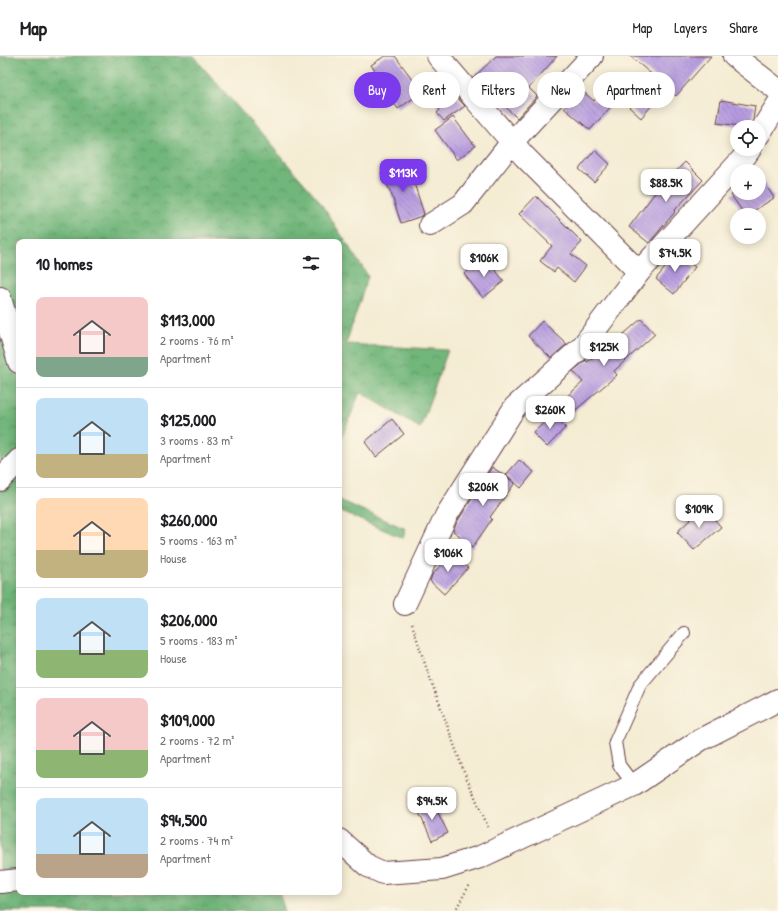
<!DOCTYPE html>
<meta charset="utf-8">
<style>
:root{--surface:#fff;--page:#f6f6f6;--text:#202124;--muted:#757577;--line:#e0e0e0;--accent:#7c3aed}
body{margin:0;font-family:"Patrick Hand",sans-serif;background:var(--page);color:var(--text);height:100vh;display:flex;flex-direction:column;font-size:15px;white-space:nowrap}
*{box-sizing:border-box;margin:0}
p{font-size:13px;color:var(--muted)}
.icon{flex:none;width:22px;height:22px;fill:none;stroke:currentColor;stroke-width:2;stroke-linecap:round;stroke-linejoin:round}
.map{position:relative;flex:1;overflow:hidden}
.details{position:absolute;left:16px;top:183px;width:326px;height:656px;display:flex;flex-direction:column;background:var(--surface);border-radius:8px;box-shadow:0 2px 10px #0003}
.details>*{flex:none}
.top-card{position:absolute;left:354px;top:16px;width:364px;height:36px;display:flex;gap:8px}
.fabs{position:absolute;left:730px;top:64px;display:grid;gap:8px}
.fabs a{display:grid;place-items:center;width:36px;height:36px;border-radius:50%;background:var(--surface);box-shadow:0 2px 10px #0003;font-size:20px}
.price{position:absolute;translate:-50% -34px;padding:0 9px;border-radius:8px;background:#fff;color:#222;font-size:13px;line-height:26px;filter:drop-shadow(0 1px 2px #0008)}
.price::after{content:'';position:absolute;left:50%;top:24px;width:12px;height:9px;margin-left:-6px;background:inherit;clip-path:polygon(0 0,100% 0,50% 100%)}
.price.active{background:var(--accent);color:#fff}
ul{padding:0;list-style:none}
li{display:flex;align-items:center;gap:12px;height:100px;padding:0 20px}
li+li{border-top:1px solid var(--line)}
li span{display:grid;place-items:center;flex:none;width:112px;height:80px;border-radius:8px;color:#555}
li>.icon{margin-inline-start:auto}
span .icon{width:48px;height:48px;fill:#fffc;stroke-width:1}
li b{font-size:17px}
h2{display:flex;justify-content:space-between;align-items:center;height:48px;padding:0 20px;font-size:17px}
.tag{padding:0 14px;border-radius:18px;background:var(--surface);box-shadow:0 2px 10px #0003;font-size:14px;line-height:36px}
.tag.active{background:var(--accent);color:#fff}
header{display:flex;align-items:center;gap:24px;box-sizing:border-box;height:56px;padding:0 20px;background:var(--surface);border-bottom:1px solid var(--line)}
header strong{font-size:19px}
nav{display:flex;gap:22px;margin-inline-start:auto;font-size:14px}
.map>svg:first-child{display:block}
.forest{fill:url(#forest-crowns);stroke:#5e6a52}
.building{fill:url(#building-back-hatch)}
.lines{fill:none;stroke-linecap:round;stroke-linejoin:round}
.service-casing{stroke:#643e44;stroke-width:14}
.minor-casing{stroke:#643e44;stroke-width:24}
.path{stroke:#643e44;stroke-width:2.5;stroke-dasharray:1 3;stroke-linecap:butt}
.service{stroke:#fff;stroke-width:12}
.minor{stroke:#fff;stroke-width:22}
</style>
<header>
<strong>Map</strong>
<nav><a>Map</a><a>Layers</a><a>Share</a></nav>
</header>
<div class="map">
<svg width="778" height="855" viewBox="0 0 778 855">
<defs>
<pattern id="forest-crowns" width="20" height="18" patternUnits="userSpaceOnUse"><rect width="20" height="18" fill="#71b67a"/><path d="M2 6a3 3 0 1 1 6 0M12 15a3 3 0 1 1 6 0" fill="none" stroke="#5f9364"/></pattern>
<pattern id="building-back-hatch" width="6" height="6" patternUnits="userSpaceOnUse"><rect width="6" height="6" fill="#b69be1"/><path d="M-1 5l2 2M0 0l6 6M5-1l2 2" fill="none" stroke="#967eb7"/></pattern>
</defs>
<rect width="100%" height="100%" fill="#fcf5e5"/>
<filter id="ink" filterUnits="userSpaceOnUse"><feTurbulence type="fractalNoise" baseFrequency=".025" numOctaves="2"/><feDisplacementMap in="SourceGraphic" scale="8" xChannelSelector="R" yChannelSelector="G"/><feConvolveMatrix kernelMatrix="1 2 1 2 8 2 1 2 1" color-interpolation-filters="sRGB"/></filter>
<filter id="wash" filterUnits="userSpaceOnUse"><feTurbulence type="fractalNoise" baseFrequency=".012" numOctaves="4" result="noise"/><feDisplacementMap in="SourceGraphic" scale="16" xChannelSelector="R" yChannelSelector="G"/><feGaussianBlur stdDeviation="0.9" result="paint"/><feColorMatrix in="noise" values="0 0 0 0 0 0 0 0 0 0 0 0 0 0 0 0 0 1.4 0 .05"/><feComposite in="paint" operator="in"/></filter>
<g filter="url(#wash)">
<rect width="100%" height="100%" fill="#f4ecd3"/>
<g class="forest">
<path d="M0 0H193L318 143 368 220 346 288 448 294 420 372 360 336 339 389V186H19V836H279L285 855H0Z"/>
<path d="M339 444 406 473 403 482 339 455Z"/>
</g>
<g id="blocks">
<g class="building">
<path d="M385 0H395L422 36 398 53 377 23 380 22 371 9Z"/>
<path d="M496 0H557L529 32 537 40 517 62 487 33 485 35 473 22Z"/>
<path d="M630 0H711L676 40 667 32 641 62 629 51 656 22Z"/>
<path d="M580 33 594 45 602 35 615 46 590 74 564 52Z"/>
<path d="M453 37 465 50 444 65 437 57 440 54 436 50Z"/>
<path d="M721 44 755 50 753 64 749 71 717 67Z"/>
<path d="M453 61 475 90 457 104 435 74Z"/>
<path d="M595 94 610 108 594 126 579 113Z"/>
<path d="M685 106 703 124 674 155 675 156 649 187 629 171 654 138Z"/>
<path d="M402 107 412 125 413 124 424 158 422 160 401 167 391 137 381 117Z"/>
<path d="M760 120 774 142 747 159H745L731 139 737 135V137H759V121Z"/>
<path d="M536 140 582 186 571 198 586 210 574 226 557 212 554 216 540 205 552 190 519 158Z"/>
<path d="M677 197 695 211 674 238 656 223Z"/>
<path d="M485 201 504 225 483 242 464 218Z"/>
<path d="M641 263 655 278 614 315 617 319 565 363 555 351 583 326 573 315 586 304 587 306 598 297 600 299Z"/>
<path d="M542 265 567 288 551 302 528 280Z"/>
<path d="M553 358 566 371 547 391 533 377Z"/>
<path d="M392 363 404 378 376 401 365 386Z"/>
<path d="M519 404 534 416 521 432 506 419Z"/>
<path d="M492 411 515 427 490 461 492 463 472 492 458 482 460 480 453 475 457 466Z"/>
<path d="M704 451 721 471 694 494 677 476Z"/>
<path d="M452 497 468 512 444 538 430 525 432 519Z"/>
<path d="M432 745 448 777 432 785 417 752Z"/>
</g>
</g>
</g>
<g filter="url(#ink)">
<use href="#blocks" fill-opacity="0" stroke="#643e44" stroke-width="1"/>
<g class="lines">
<defs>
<path id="service" d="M634 729 619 709 615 686 640 629 684 577"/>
<g id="minor">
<path d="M438 0 524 100 639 216"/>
<path d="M734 0 778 34"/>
<path d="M759 78 778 48"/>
<path d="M430 169 463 148 512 86 592 0"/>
<path d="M0 242 19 306"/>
<path d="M0 424 19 404"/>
<path d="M405 548 446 460 515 351 582 291 639 216 745 100 750 93"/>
<path d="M339 784 368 810 383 817 442 813 480 801 634 729 700 684 778 644"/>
<path d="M0 826 19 824"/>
</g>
</defs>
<use href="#service" class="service-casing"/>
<use href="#minor" class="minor-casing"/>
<g class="path">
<path d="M412 568 424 605 464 716 489 773"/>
<path d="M455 855 470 828"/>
</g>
<use href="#service" class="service"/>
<use href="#minor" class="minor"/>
</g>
</g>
</svg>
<div class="fabs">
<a><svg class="icon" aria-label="locate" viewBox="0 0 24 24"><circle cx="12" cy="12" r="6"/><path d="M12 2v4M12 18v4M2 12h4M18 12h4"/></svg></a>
<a>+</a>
<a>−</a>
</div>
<b class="price active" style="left:403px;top:137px">$113K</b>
<b class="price" style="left:666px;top:147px">$88.5K</b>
<b class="price" style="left:675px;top:217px">$74.5K</b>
<b class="price" style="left:484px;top:222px">$106K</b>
<b class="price" style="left:604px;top:311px">$125K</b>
<b class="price" style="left:550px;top:374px">$260K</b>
<b class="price" style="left:483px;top:451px">$206K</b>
<b class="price" style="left:699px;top:473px">$109K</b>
<b class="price" style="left:448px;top:517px">$106K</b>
<b class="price" style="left:432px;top:765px">$94.5K</b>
<div class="top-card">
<a class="tag active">Buy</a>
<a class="tag">Rent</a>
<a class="tag">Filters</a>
<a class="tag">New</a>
<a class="tag">Apartment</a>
</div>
<section class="details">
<h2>10 homes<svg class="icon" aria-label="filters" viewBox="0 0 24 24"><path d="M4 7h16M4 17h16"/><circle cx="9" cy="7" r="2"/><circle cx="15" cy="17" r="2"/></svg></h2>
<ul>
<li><span style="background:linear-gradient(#f6c9c9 75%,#7fa58c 0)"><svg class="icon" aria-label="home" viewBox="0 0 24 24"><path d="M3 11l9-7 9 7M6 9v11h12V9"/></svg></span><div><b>$113,000</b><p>2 rooms · 76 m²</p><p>Apartment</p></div></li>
<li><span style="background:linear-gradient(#bfe0f5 70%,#c2b280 0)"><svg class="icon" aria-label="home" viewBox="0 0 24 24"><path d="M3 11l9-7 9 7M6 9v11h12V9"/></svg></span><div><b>$125,000</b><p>3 rooms · 83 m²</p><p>Apartment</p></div></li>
<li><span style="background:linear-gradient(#ffd9b3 65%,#c2b280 0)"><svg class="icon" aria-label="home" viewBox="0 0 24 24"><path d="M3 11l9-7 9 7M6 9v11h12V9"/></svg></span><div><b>$260,000</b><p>5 rooms · 163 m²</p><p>House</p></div></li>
<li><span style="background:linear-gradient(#bfe0f5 65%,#8fb573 0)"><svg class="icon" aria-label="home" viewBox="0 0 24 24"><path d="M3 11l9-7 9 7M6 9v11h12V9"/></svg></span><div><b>$206,000</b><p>5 rooms · 183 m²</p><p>House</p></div></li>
<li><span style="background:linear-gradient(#f6c9c9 65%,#8fb573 0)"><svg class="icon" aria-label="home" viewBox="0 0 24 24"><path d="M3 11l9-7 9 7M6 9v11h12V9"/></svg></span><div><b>$109,000</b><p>2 rooms · 72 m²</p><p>Apartment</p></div></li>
<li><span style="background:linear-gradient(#bfe0f5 70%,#b9a48a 0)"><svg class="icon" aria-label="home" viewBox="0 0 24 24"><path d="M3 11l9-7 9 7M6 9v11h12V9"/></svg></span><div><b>$94,500</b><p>2 rooms · 74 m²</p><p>Apartment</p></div></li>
</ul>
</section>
</div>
